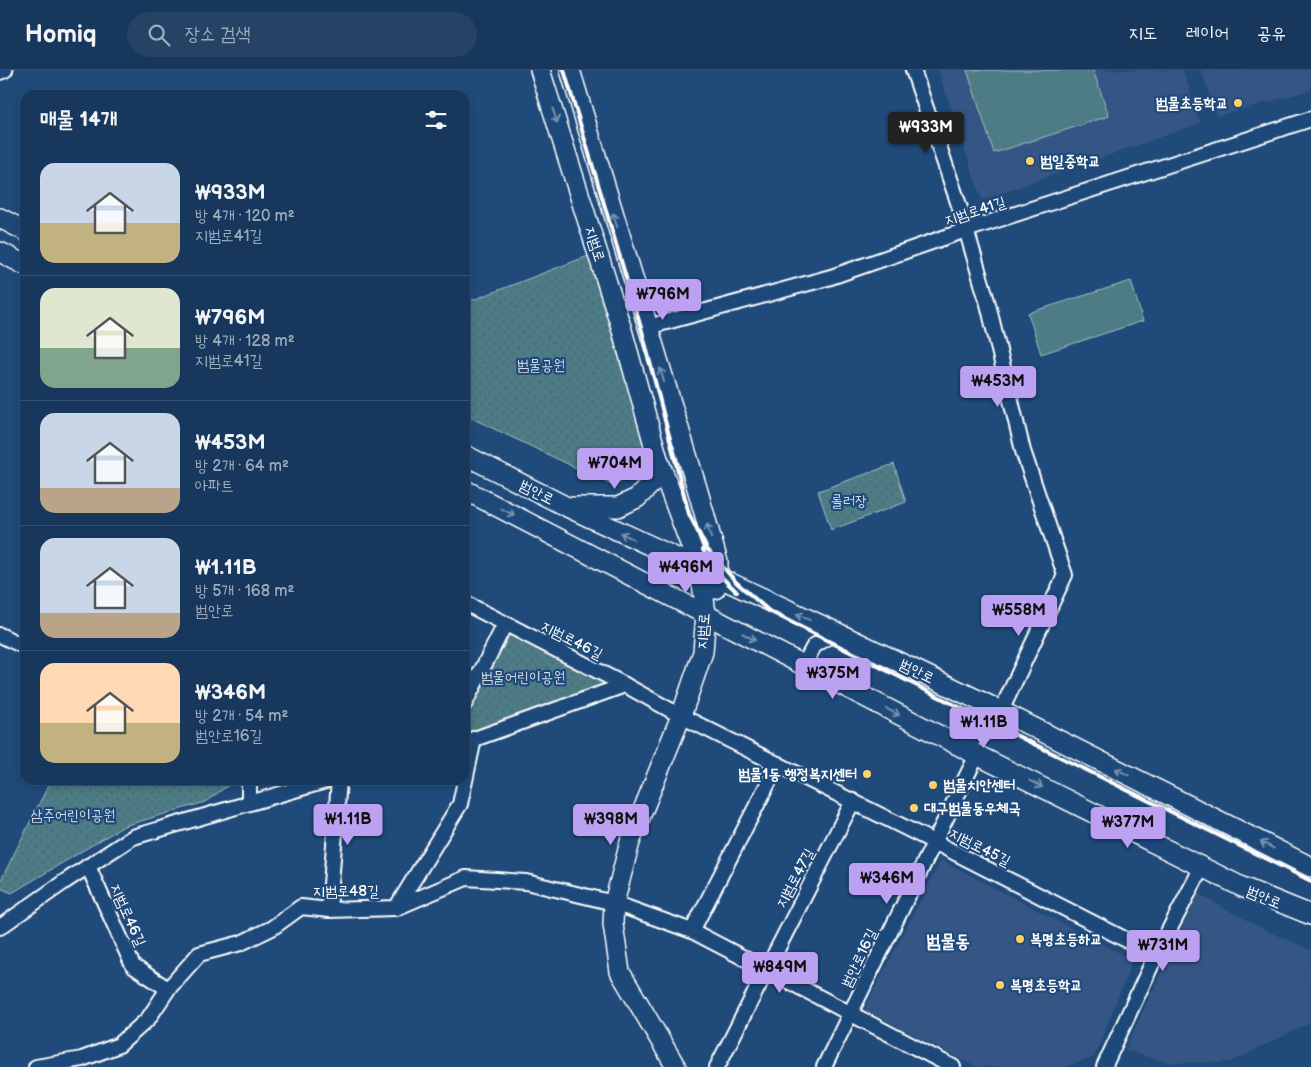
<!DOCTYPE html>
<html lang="ko">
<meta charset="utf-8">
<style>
:root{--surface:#17385c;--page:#244365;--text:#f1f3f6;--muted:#9eacbb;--line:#365272;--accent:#bca0f2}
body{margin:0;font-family:"Balsamiq Sans","Poor Story",sans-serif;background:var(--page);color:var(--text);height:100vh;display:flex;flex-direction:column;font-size:19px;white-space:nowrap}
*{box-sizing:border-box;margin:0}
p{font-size:16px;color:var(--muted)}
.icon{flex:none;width:28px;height:28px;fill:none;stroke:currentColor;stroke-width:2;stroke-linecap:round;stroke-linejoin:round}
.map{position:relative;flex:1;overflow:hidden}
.drawer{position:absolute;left:20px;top:20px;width:450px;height:695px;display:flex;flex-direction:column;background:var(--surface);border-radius:15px;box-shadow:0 2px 8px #0003,0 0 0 1px var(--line)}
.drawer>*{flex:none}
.price{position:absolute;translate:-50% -42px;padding:0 11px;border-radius:5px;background:var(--accent);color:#111;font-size:16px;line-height:32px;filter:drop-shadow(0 1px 2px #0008)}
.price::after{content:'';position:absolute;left:50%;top:30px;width:15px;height:11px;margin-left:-8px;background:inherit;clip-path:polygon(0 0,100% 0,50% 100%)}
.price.selected{background:#222;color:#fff}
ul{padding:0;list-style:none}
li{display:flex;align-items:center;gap:15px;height:125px;padding:0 20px}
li+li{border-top:1px solid var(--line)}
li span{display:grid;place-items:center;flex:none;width:140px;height:100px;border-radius:15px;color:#555}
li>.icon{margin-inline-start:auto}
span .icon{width:60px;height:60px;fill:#fffc;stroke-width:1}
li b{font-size:21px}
h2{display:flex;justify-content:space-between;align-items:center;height:60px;padding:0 20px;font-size:21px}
header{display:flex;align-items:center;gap:30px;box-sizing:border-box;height:70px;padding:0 25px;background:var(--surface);border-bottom:1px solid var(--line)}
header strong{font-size:24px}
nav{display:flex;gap:28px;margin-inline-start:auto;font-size:18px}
.search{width:350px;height:45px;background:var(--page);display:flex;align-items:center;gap:12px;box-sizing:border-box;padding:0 18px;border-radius:28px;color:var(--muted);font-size:19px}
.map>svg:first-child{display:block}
.built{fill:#365784}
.park{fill:url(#park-dots);stroke:#a6bec2}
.garden{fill:#4e7c86;stroke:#a6bec2}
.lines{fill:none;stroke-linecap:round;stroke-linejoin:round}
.minor-casing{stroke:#fff;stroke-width:18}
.secondary-casing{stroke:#fff;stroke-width:22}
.minor{stroke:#1f4a7a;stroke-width:14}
.secondary{stroke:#1f4a7a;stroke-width:19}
.rail{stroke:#fff;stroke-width:4}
.oneway{stroke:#7992af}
.poi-dot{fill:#ffd166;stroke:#1f4a7a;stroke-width:2}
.labels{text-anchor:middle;stroke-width:4.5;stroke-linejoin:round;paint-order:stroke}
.poi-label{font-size:15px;font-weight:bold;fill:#fff;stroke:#1f4a7a;text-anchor:start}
.street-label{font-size:15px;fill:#fff;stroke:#1f4a7a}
.park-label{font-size:15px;fill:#d3dee1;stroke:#1f4a7a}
.quarter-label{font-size:18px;font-weight:bold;fill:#fff;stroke:#1f4a7a}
</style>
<header>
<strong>Homiq</strong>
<div class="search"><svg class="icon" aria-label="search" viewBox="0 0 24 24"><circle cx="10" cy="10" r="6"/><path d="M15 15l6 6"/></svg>장소 검색</div>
<nav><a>지도</a><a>레이어</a><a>공유</a></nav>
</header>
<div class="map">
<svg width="1311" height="997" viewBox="0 0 1311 997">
<defs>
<pattern id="park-dots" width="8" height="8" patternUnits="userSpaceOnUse" patternTransform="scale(1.25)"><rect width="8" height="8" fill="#4e7c86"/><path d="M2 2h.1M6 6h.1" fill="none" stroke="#4d6469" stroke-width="1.8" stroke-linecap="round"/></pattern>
</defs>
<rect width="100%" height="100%" fill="#1f4a7a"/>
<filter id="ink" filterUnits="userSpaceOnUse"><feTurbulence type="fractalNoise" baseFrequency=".02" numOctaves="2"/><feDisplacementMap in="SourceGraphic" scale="10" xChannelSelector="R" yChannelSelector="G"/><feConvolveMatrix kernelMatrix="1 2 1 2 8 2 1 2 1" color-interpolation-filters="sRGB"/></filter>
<g filter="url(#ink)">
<g class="built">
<path d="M938 0H1183L1200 53 982 130Z"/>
<path d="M1201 0H1311V20L1217 46Z"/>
<path d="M941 790 1133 890 1094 987 1066 997H977L864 940Z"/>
<path d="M1198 824 1267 861 1311 880V952L1231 992 1170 993 1125 980Z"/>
</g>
<g class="park">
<path d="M588 186 648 385 630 406 614 416 465 345V233Z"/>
<path d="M894 394 906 432 831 460 818 421Z"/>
<path d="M506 559 617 615 465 663V641Z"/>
<path d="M51 710H229V715L205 732 124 756 12 823 0 818V812Z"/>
</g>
<g class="garden">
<path d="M967 0H1093L1109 46 994 83Z"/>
<path d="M1131 211 1143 251 1041 284 1028 243Z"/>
</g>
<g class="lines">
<defs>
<g id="minor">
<path d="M913 0 959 135 988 234 1023 381 1065 505 1001 641 987 661 972 670 950 668"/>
<path d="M0 2 5 0"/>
<path d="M648 257 831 207 966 160 1311 49"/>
<path d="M465 533 625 615 681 646 934 772 1156 885"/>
<path d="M0 565 25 577"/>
<path d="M810 600 808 587 814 576 836 562"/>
<path d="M465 633 505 554"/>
<path d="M466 672 625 615"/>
<path d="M249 732V710"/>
<path d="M88 796 133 896 168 919"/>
<path d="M396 838 460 734 474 669"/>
<path d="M329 840 339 710"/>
<path d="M0 857 64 812 133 767 329 710"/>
<path d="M692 861 778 694"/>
<path d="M36 997 82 989 119 975 148 949 168 919 199 884 241 873 272 858 301 837 329 840 396 838 466 808 526 812 614 833 692 861 953 997"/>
<path d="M717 997 853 731"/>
<path d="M824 997 977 685"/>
<path d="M1104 997 1156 885 1202 797"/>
</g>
<g id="secondary">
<path d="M540 0 622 260 658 389 700 500 706 543 703 582 681 646 630 772 614 833 613 854 620 902 676 997"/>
<path d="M570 0 697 418 718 492V509L715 519"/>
<path d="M0 148 25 161"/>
<path d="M0 182 25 195"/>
<path d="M465 385 567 437 836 562 1001 641 1311 797"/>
<path d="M465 420 977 685 1242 817 1311 845"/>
<path d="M572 437H618L637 428 653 412 658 389"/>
</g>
</defs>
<use href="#minor" class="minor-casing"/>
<use href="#secondary" class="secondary-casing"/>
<use href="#minor" class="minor"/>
<use href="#secondary" class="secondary"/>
<g class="rail">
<path d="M564 0 642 261 689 444 707 479 737 513 769 541 951 633 1311 811"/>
<path d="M703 480 712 498 737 522"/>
</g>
</g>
<defs><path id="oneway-shaft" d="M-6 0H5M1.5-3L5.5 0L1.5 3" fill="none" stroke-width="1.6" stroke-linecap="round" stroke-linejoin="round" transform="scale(1.25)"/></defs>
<g class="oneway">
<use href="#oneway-shaft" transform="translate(555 46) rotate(72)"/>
<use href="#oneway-shaft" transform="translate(615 150) rotate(-107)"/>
<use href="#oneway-shaft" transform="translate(662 305) rotate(-107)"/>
<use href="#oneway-shaft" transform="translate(508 442) rotate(27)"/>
<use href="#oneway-shaft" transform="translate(709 461) rotate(-106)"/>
<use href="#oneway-shaft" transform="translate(627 466) rotate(-155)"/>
<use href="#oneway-shaft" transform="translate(803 547) rotate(-156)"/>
<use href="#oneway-shaft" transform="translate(749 567) rotate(29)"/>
<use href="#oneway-shaft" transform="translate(893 642) rotate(27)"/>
<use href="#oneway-shaft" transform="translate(1122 702) rotate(-153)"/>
<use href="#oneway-shaft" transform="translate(1036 714) rotate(27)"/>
<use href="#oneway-shaft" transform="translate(1267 775) rotate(-153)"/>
</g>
</g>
<g class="poi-dot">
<circle cx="1238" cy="33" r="5"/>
<circle cx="1030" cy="91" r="5"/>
<circle cx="867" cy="704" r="5"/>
<circle cx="933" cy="715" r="5"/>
<circle cx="914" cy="738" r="5"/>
<circle cx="1020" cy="869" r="5"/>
<circle cx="1000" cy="915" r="5"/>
</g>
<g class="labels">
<g class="poi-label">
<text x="1228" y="38" text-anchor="end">범물초등학교</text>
<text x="1040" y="96">범일중학교</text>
<text x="857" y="709" text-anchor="end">범물1동 행정복지센터</text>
<text x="943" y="720">범물치안센터</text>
<text x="924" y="743">대구범물동우체국</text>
<text x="1030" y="874">복명초등하교</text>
<text x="1010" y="920">복명초등학교</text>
</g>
<g class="street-label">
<text transform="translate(975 141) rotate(-18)" y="5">지범로41길</text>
<text transform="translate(595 174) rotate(72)" y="5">지범로</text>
<text transform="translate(537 422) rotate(27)" y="5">범안로</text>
<text transform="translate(703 561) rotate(-86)" y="5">지범로</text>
<text transform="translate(572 570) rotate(27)" y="5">지범로46길</text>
<text transform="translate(917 601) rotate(26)" y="5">범안로</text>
<text transform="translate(980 777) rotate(27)" y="5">지범로45길</text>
<text transform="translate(795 808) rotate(-62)" y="5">지범로47길</text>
<text x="346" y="826">지범로48길</text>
<text transform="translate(1264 827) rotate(23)" y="5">범안로</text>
<text transform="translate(128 845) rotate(66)" y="5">지범로46길</text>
<text transform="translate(859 888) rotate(-64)" y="5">범안로16길</text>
</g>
<g class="park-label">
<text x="541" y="300">범물공원</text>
<text x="849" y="436">롤러장</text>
<text x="523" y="612">범물어린이공원</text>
<text x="73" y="750">삼주어린이공원</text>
</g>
<g class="quarter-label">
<text x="948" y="877">범물동</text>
</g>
</g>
</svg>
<b class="price selected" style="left:926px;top:84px">₩933M</b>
<b class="price" style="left:663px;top:251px">₩796M</b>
<b class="price" style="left:998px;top:338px">₩453M</b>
<b class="price" style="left:615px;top:420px">₩704M</b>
<b class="price" style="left:686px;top:524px">₩496M</b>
<b class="price" style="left:1019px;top:567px">₩558M</b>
<b class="price" style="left:833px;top:630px">₩375M</b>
<b class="price" style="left:984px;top:679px">₩1.11B</b>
<b class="price" style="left:348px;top:776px">₩1.11B</b>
<b class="price" style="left:611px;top:776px">₩398M</b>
<b class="price" style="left:1128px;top:779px">₩377M</b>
<b class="price" style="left:887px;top:835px">₩346M</b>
<b class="price" style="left:1163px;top:902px">₩731M</b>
<b class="price" style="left:780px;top:924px">₩849M</b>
<section class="drawer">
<h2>매물 14개<svg class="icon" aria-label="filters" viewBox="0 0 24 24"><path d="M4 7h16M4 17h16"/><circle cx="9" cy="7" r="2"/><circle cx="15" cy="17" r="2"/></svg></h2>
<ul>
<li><span style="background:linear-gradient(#c9d6e8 60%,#c2b280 0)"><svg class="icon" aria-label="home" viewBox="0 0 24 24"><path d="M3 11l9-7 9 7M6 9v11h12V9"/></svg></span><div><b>₩933M</b><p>방 4개 · 120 m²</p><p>지범로41길</p></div></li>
<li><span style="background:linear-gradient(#dfe7d0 60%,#7fa58c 0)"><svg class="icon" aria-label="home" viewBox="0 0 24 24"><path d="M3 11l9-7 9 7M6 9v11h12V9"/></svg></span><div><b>₩796M</b><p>방 4개 · 128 m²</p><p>지범로41길</p></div></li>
<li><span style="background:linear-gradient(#c9d6e8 75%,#b9a48a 0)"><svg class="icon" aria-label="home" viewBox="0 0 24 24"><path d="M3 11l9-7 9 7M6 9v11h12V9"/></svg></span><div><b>₩453M</b><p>방 2개 · 64 m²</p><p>아파트</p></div></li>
<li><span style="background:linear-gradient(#c9d6e8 75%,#b9a48a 0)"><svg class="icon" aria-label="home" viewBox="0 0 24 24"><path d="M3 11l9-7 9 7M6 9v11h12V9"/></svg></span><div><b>₩1.11B</b><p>방 5개 · 168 m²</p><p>범안로</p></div></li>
<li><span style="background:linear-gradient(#ffd9b3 60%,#c2b280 0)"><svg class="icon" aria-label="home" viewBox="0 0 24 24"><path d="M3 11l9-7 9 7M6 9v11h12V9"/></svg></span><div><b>₩346M</b><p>방 2개 · 54 m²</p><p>범안로16길</p></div></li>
</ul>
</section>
</div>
